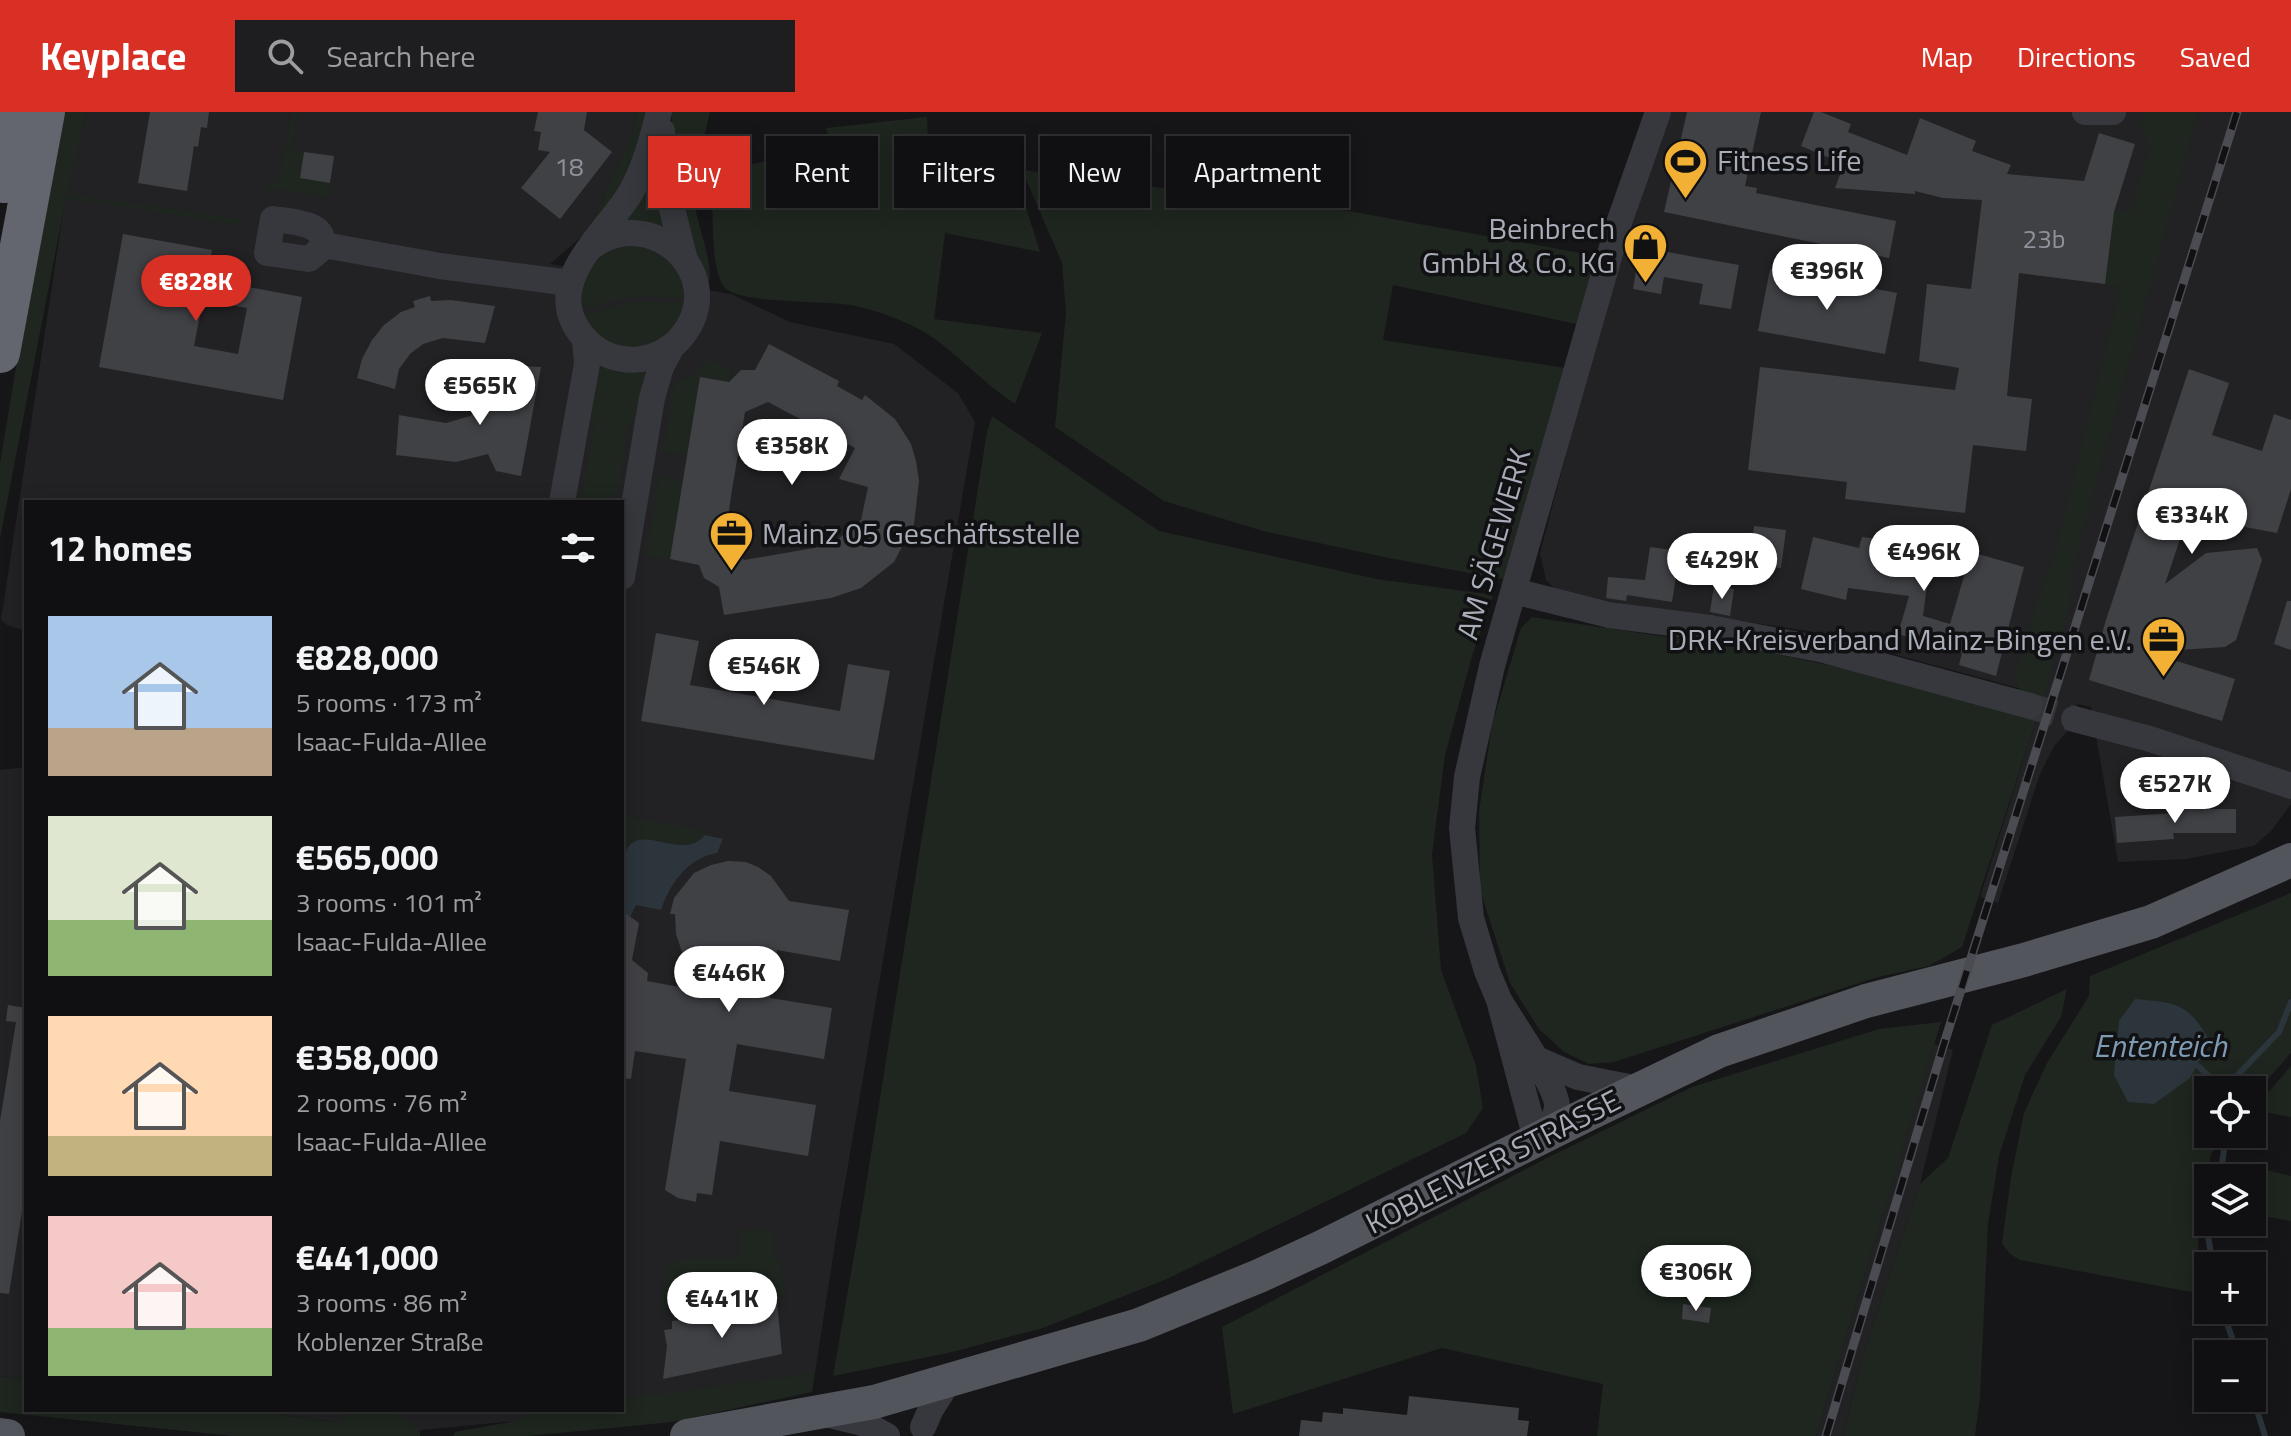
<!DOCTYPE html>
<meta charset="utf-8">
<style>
:root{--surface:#101012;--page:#1e1e20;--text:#f1f3f6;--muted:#9c9d9f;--line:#303032;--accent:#d93025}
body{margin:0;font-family:"Titillium Web",sans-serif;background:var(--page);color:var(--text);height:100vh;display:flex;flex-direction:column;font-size:30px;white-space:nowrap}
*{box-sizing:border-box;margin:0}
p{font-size:26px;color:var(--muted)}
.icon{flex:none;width:44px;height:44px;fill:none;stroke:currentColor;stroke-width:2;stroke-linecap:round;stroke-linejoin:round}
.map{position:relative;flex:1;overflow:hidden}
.sheet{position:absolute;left:24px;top:388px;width:600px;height:912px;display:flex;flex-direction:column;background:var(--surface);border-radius:0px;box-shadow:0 4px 20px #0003,0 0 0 2px var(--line)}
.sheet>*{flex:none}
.guide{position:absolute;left:648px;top:24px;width:760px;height:72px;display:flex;gap:16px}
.tools{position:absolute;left:2194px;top:964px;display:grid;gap:16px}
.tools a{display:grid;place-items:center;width:72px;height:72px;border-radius:0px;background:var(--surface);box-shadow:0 4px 20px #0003,0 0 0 2px var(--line);font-size:40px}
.price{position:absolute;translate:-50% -68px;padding:0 18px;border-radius:28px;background:#fff;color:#222;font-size:26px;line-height:52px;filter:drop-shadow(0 2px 4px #0008)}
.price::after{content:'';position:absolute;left:50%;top:48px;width:24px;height:18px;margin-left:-12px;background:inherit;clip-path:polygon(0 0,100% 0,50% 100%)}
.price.active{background:var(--accent);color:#fff}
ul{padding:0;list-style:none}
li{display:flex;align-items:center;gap:24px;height:200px;padding:0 24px}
li span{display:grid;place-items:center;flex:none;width:224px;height:160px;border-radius:0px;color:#555}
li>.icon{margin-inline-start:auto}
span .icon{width:96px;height:96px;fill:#fffc;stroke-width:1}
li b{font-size:34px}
h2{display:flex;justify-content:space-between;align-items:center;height:96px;padding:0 24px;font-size:34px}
.tag{padding:0 28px;border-radius:0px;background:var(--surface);box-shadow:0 4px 20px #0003,0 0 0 2px var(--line);font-size:28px;line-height:72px}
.tag.active{background:var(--accent);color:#fff}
header{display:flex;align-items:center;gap:48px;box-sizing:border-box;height:112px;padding:0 40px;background:var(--accent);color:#fff}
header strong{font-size:38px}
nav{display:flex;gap:44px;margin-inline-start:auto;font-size:28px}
.search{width:560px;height:72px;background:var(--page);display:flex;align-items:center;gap:20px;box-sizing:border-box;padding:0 28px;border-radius:0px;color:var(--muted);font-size:30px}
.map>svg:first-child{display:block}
.built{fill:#222225}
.green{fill:#1e261f}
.water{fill:#2c353c}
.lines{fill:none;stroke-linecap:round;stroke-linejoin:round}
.stream{stroke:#2c353c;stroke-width:6}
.building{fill:#404145;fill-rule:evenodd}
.minor-tunnel{stroke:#333438;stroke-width:26;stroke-dasharray:26 13;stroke-linecap:butt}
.minor{stroke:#37383d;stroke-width:26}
.major{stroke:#53555c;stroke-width:34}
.highway{stroke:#63666e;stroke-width:40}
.rail-casing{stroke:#4a4c52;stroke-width:9}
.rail{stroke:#111113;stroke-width:6;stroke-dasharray:18;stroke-linecap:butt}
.labels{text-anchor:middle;stroke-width:7;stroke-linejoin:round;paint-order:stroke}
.number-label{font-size:26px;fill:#8e929b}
.poi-label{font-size:30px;fill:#a8adb8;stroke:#111113;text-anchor:start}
.street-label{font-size:30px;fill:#a8adb8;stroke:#111113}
.water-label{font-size:32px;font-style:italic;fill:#7f9bb3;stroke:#111113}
</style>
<header>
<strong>Keyplace</strong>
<div class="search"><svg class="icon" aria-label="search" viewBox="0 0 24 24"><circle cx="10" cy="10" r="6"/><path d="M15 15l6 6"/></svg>Search here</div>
<nav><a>Map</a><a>Directions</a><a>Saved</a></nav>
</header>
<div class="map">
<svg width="2291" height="1324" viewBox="0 0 2291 1324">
<rect width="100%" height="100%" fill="#161618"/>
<g class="built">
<path d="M86 0H636L633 20 588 119 550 152 731 182 790 210 894 232 958 281 975 310 840 1100 815 1261 622 1290V390H26V519L7 513 1 508 66 82Z"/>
<path d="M1671 0H2291V692L2271 719 2254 734 2186 747 2118 750 2091 595 2077 592 2072 614 2054 634 2040 662 1998 791 1980 785 2044 583 1808 519 1560 482 1546 468 1540 441 1594 238 1653 47Z"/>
<path d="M26 655V1268L0 1264V658Z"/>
<path d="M1934 932 1953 938 1920 1072 1864 1241 1843 1324H1816Z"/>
<path d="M247 1298H576L516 1309 420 1318 342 1311Z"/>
</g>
<g class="green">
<path d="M65 0H86L67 82 244 108 243 113 66 86 0 426V351L48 64Z"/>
<path d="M292 0H297L291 37 304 40 300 65 332 71 328 88 325 84 266 76V70L279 71Z"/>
<path d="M636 0H648L637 50 588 119 633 20Z"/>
<path d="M672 0H710C704 29 690 64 695 94 698 116 718 161 706 179L670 39Z"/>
<path d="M2145 0H2198L2072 458 2069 496 2042 590 1962 835 1929 854 1878 865 1614 950 1589 952 1564 940 1539 917 1510 871 1480 778 1479 699 1492 613 1521 516 1532 505 1763 539 1842 556 2013 601 2020 580 2015 565 2036 493 2056 438 2116 194 2119 175 2105 172 2114 99H2131L2150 34 2140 16Z"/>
<path d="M927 5 929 50H997L1023 86 1040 140 945 121 934 207 1042 221 1015 292C986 273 963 248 935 227 912 211 884 201 856 194 829 188 740 192 725 176 709 159 713 87 713 62L761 50 836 51 826 16Z"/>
<path d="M652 44 673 122 614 117Z"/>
<path d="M1022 58 1201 81 1205 73 1597 144 1581 213 1393 173 1383 228 1566 256 1507 468 1384 445 1263 419 1164 389 1055 315 1066 201 1062 151Z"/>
<path d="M631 127 676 147 686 188C644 181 618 186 577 198L587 150Z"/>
<path d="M645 189 685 191V205L658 235 609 236 581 204 628 191Z"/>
<path d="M594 244 650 252 643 318 630 305 615 390H581L595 310 582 297Z"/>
<path d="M704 246 729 256 731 270 701 265 688 344 663 340 674 275 676 271 699 260Z"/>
<path d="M992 304 1159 419 1377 467 1493 483 1472 544 1445 643 1432 742 1441 858 1476 954 1483 996 1466 1021 1167 1167 1043 1216 948 1241 833 1264 861 1104 987 320Z"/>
<path d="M659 365 684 370 670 447 646 443Z"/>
<path d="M622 703 706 719C694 747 672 726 653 729 644 731 632 740 624 744L622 749Z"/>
<path d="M2291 781V941L2252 985V978H2208V1022H2227L2211 1042 2199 1113 2197 1174 2191 1180 2020 1148 2010 1142 2002 1131 2011 1065 2024 1001 2047 951 2089 884 2090 864Z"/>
<path d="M2067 877 2061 905 2025 963 1999 1044 1988 1112 1980 1285 1975 1324H1843L1864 1241 1920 1072 1948 1046 1992 913Z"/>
<path d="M1941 910 1816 1324H1597L1603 1272 1442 1236 1233 1302 1222 1215 1547 1046 1692 975 1879 917Z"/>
<path d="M2291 954V1005L2253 998Z"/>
<path d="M2237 1051 2291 1064V1109L2252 1102V1066H2234Z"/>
<path d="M741 1118H773V1146L781 1147 784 1183 658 1199 666 1158 678 1147 739 1146Z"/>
<path d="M815 1261 812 1280 672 1310 528 1324H453L455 1320 515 1309 536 1298H622V1287Z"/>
<path d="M0 1264 26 1268V1298H247L341 1311 345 1298H390L420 1318V1324H233L0 1300Z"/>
</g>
<g class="water">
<path d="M705 723 723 727 717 741C688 746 670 771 661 798L636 793 630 805 622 847C622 821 616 757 627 737 642 711 683 750 705 723Z"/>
<path d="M2135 887C2177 891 2187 890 2210 929L2190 966 2154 992 2128 990 2114 963 2119 909Z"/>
</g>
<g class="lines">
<g class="stream">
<path d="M2198 954 2223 977"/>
<path d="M2225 976 2279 920 2291 890"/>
<path d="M2220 1066 2225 1031 2222 1022"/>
<path d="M2211 1110 2208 1124 2213 1154"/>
<path d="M2222 1198 2238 1242"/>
<path d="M2252 1282 2265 1324"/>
</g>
</g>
<g class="building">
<path d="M150 0H209L207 16 201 15 198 35 194 34 187 79 138 71Z"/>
<path d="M538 0H587L584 18 612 40 560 107 521 76 550 40 538 38 541 20 534 19Z"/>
<path d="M1687 0H1761L1745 74 1757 76 1756 81 1896 109 1889 146 1664 100Z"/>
<path d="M1814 0H1821L1851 12 1848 20 1907 43 1920 6 1976 29 1972 39 2011 53 2007 62 2084 69 2099 21 2135 32 2114 100 2105 172 2019 161 2007 284 2032 287 2026 339 1973 333 1965 401 1845 387 1847 370 1748 358 1760 255 1955 278 1959 256 1919 249 1927 172 1971 177 1982 88 1943 86 1915 79V82L1835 76 1844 52 1801 34Z"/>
<path d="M304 40 334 44 330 71 300 66Z"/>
<path d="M123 122 212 138 206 167 302 185 283 288 99 255ZM203 188 247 196 238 242 194 234Z"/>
<path d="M1640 135 1739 153 1731 197 1699 192 1703 172 1664 165 1661 182 1633 177Z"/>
<path d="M1770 157 1897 181 1885 242 1758 219Z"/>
<path d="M430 184 431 189 451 188 495 194 485 231 443 226 423 232 410 242 399 257 395 277 357 266 362 247 372 228 384 213 401 200 415 195 413 189Z"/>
<path d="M769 232 839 269 837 274 862 288 865 283 895 307 911 332 916 349 919 369 914 412 894 450 861 476 831 486 724 503 719 475 704 466 699 453 670 447 700 265 729 270 741 258H755ZM768 290 855 336 839 367 868 375 861 408 831 433 744 448 733 436 724 433 732 378 745 300Z"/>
<path d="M501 253 541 255 521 364 496 359 488 342 456 350 396 343 399 303 446 311 470 304 483 296 493 281Z"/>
<path d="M2189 257 2229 271 2212 323 2262 339 2274 302 2291 308V377L2277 421 2245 415 2226 393 2221 410 2189 400 2165 472 2206 441 2257 436 2262 448 2236 528 2225 535 2147 540 2235 567 2222 609 2089 568 2106 508Z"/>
<path d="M1754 414 1786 418 1781 456 1749 452Z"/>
<path d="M1813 425 1859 436 1862 425 1932 433 1923 504 1950 512 1971 440 2024 455 1996 564 1959 553 1962 541 1898 522 1909 484 1848 476 1846 488 1801 477Z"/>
<path d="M1650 435 1680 439 1672 490 1627 483 1626 489 1606 486 1608 465 1645 468Z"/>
<path d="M1714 474 1734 477 1730 504 1710 500Z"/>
<path d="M2287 489H2291V538L2274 532Z"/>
<path d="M656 521 699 529 690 573 840 599 848 552 890 559 874 648 641 609Z"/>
<path d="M2176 697H2236V721H2173L2174 727 2117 731 2115 705 2176 701Z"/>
<path d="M728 749 746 750 758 755 771 764 789 789 849 798 840 849 777 838 770 886 832 896 824 947 737 932 729 979 816 993 808 1044 720 1029 712 1083 697 1081 696 1090 678 1086 665 1078 686 947 635 939 631 967 622 966V799L639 811 632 848 648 861 647 869 718 882 682 840 676 822 675 802H670L674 786 694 761 711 753Z"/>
<path d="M8 893 26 896V1074L9 1182 0 1181V1009L16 910 6 909Z"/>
<path d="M777 1190 782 1242 663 1267 667 1234 664 1218 672 1217V1209L755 1198 754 1193Z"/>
<path d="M1683 1192 1711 1196 1709 1211 1682 1207Z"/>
<path d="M1409 1284 1519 1296 1518 1308 1529 1309 1527 1324H1299L1301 1308 1322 1310 1323 1300 1343 1302V1296L1407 1303Z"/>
</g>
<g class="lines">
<path class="minor-tunnel" d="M2030 594 2074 607"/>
<g class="minor">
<path d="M2085 0H2113"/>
<path d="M662 19 666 73 685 148"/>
<path d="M273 107C291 110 330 110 321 137L309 147 267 141Z"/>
<path d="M324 133 440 154 570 171"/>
<path d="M589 137C649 88 730 162 683 223 673 236 657 245 641 247 621 250 600 243 586 228 536 174 605 124 631 80 645 55 652 28 659 0"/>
<path d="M562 390 587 252 585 227"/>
<path d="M622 465 652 286 661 255 672 234"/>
<path d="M1514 479 1609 503 1710 516 1820 537 2030 594"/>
<path d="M2074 607 2150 627 2291 674"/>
<path d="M1499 888C1511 909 1558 975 1557 995 1556 1009 1545 1018 1536 1027L1499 888 1487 859 1471 806 1462 716 1467 665 1492 554 1594 197 1619 111 1658 0"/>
<path d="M1534 946 1578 965 1639 977"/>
<path d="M826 1302 863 1311 887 1324"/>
<path d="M923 1315 931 1297 948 1270"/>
</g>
<g class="major">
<path d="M0 1323 8 1324"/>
<path d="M687 1324 874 1290 1139 1213 1259 1164 1320 1136 1586 1003 1719 939 1866 889 2024 848 2151 810 2291 748"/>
</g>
<g class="highway">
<path d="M4 71 16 0"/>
<path d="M0 241 45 0"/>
</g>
<defs>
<path id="rail" d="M1826 1324 1943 935 2237 0"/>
</defs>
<use href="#rail" class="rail-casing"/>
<use href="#rail" class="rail"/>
</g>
<defs>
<symbol id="stadium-pin" viewBox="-11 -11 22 30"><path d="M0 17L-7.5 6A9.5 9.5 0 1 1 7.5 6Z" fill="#f2b134" stroke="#111113"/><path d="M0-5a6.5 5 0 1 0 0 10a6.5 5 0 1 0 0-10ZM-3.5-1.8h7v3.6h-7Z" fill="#111"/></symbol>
<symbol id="shop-pin" viewBox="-11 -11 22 30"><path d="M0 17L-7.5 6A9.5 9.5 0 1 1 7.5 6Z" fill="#f2b134" stroke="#111113"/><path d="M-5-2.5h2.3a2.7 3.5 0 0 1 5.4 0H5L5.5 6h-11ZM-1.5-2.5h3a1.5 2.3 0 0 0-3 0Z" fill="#111"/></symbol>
<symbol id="office-pin" viewBox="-11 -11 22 30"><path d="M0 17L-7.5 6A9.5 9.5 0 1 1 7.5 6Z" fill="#f2b134" stroke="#111113"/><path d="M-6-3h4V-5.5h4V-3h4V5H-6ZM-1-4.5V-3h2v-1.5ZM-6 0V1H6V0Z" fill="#111"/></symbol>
</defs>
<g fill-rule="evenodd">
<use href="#stadium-pin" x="1660" y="24" width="51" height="69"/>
<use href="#shop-pin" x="1620" y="108" width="51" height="69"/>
<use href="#office-pin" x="706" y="396" width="51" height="69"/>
<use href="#office-pin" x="2138" y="502" width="51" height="69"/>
</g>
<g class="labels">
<g class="number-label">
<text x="569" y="64">18</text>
<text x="2044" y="136">23b</text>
</g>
<g class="poi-label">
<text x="1717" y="59">Fitness Life</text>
<text x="1615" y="127" text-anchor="end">Beinbrech<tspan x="1615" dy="34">GmbH &amp; Co. KG</tspan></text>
<text x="762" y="432">Mainz 05 Geschäftsstelle</text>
<text x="2132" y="538" text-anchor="end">DRK-Kreisverband Mainz-Bingen e.V.</text>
</g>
<g class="street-label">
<text transform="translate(1494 432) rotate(-74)" y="10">AM SÄGEWERK</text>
<text transform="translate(1493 1050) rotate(-27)" y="10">KOBLENZER STRASSE</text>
</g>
<g class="water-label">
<text x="2160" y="945">Ententeich</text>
</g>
</g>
</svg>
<div class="tools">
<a><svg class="icon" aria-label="locate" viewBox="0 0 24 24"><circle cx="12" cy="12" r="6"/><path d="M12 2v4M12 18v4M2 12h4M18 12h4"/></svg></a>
<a><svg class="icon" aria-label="layers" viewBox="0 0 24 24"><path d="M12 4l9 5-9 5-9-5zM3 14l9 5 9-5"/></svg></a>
<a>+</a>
<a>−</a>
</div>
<b class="price" style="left:1827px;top:200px">€396K</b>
<b class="price active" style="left:196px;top:211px">€828K</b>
<b class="price" style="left:480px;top:315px">€565K</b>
<b class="price" style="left:792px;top:375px">€358K</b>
<b class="price" style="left:2192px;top:444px">€334K</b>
<b class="price" style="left:1924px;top:481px">€496K</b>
<b class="price" style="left:1722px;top:489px">€429K</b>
<b class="price" style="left:764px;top:595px">€546K</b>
<b class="price" style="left:2175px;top:713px">€527K</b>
<b class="price" style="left:729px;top:902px">€446K</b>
<b class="price" style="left:1696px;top:1201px">€306K</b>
<b class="price" style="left:722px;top:1228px">€441K</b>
<div class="guide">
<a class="tag active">Buy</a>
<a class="tag">Rent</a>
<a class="tag">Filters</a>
<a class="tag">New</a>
<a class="tag">Apartment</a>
</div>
<section class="sheet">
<h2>12 homes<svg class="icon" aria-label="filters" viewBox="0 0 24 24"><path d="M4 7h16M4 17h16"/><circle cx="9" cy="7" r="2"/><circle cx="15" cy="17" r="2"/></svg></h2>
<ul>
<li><span style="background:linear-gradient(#a9c7e8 70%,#b9a48a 0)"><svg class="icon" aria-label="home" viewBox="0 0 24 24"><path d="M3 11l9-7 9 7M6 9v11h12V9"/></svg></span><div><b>€828,000</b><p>5 rooms · 173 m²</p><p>Isaac-Fulda-Allee</p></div></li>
<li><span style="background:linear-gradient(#dfe7d0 65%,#8fb573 0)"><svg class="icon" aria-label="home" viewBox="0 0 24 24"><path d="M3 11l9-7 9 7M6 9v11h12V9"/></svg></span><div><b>€565,000</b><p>3 rooms · 101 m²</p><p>Isaac-Fulda-Allee</p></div></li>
<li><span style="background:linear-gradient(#ffd9b3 75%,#c2b280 0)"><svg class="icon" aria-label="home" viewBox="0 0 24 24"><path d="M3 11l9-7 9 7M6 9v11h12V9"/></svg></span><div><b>€358,000</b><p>2 rooms · 76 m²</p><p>Isaac-Fulda-Allee</p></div></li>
<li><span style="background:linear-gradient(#f6c9c9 70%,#8fb573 0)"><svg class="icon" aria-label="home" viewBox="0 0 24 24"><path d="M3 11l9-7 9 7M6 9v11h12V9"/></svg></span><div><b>€441,000</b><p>3 rooms · 86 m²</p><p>Koblenzer Straße</p></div></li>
</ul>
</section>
</div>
